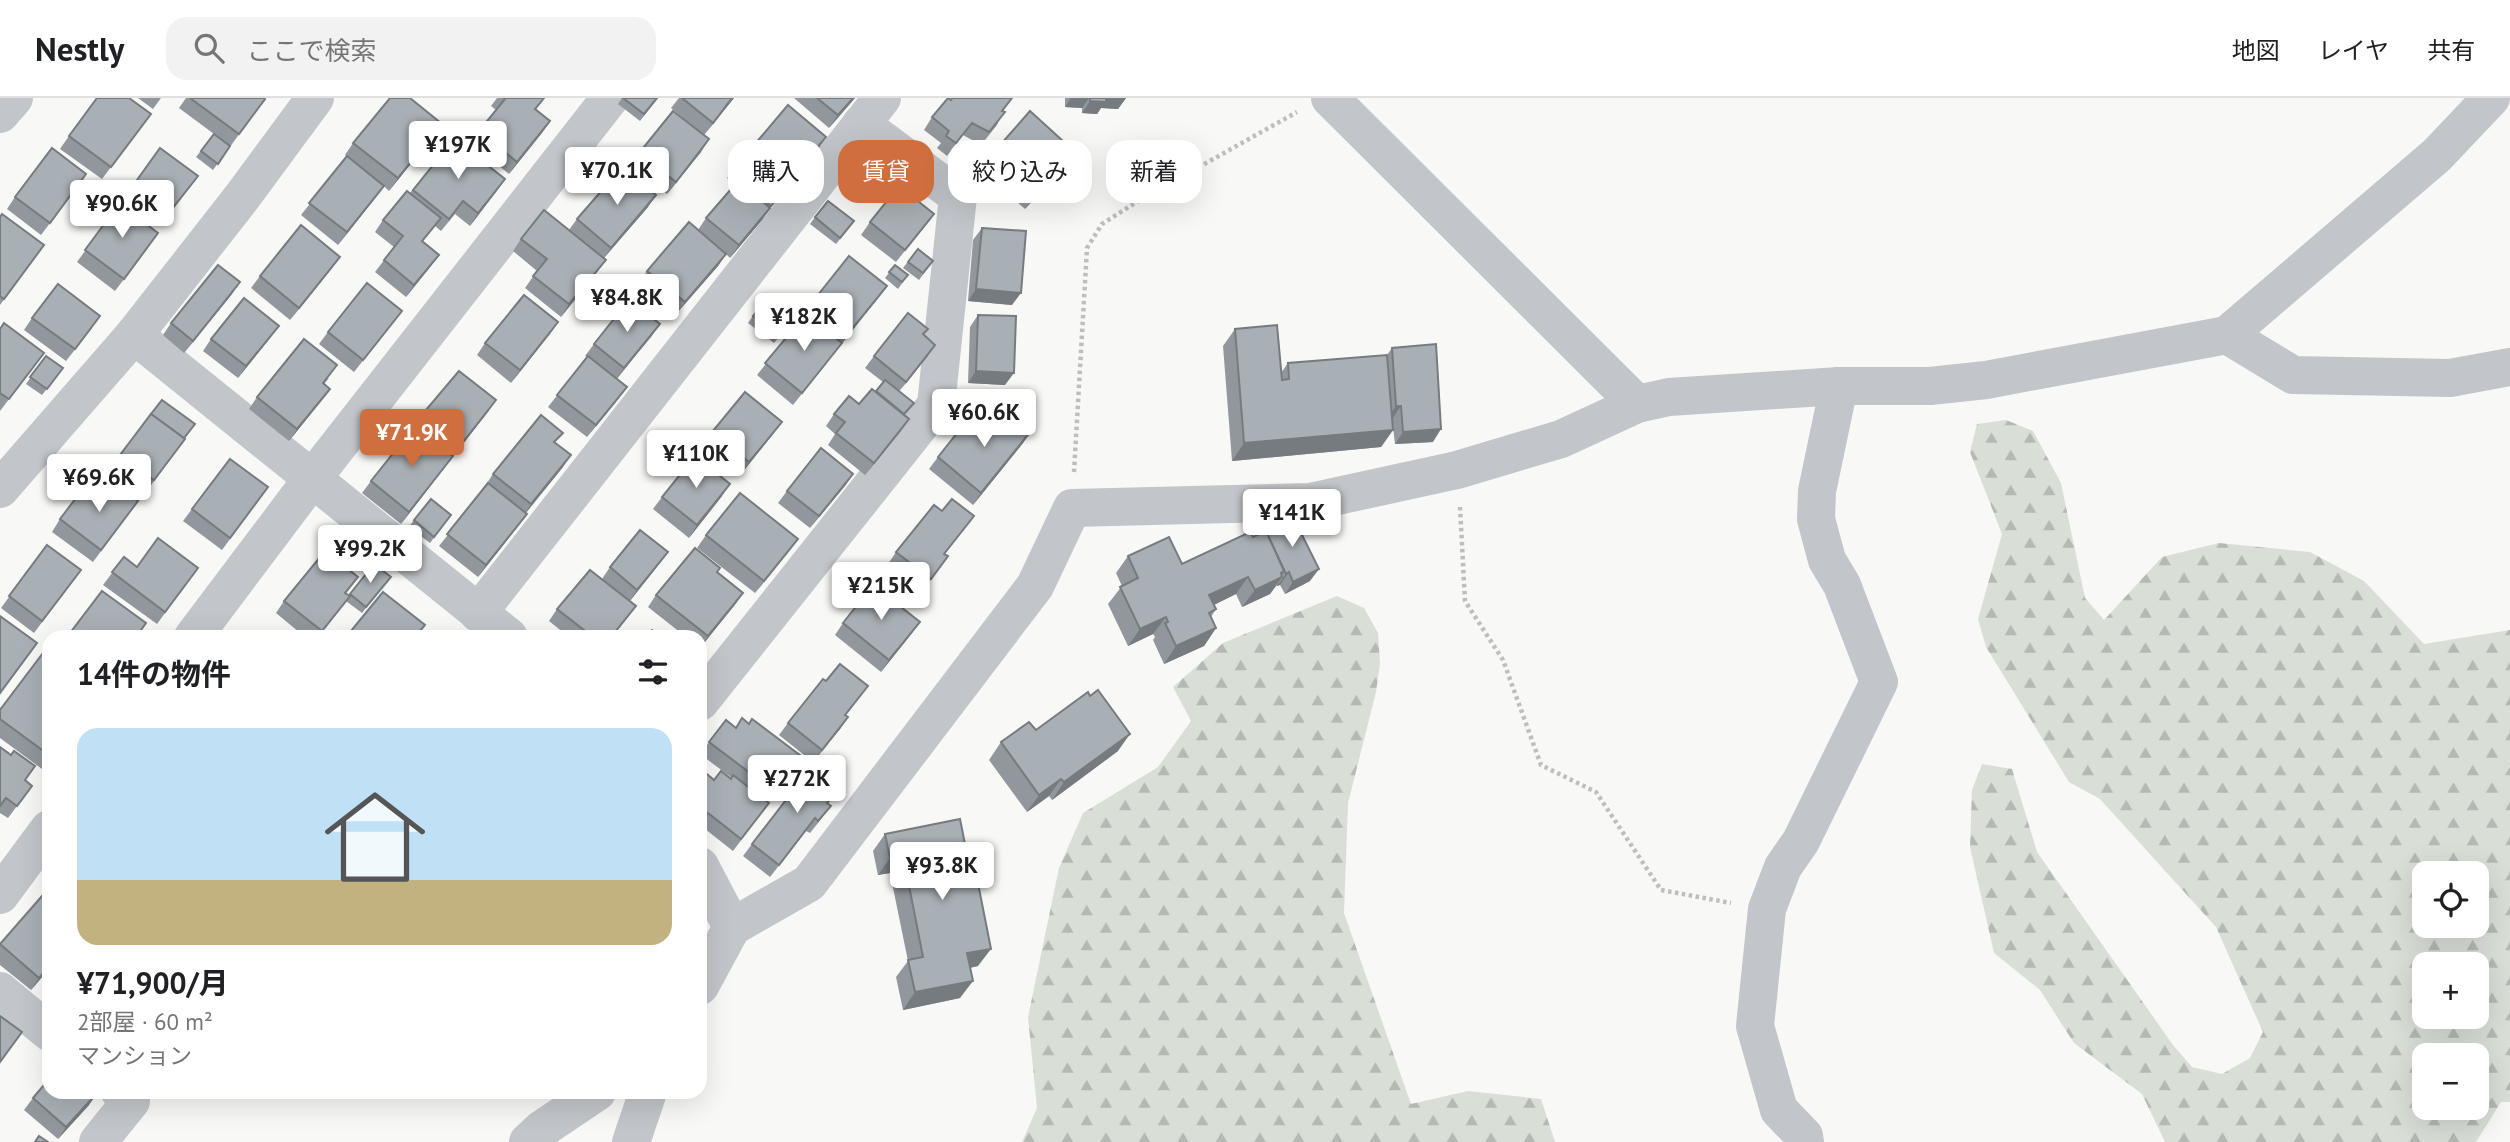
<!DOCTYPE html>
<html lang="ja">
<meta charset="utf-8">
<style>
:root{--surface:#fff;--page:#f2f2f2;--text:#202124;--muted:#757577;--line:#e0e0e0;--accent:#d06e3e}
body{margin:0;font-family:"PT Sans","Noto Sans JP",sans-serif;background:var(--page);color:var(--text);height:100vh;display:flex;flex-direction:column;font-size:26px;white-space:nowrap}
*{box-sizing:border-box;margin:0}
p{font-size:23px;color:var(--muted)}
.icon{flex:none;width:38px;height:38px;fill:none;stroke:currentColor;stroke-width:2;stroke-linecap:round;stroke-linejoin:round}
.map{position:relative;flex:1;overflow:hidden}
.side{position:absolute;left:42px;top:532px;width:665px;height:469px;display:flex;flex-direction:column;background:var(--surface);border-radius:21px;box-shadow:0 7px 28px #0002}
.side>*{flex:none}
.guide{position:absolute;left:728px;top:42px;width:665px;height:63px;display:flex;gap:14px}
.tools{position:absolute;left:2412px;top:763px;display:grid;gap:14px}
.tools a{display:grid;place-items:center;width:77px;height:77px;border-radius:14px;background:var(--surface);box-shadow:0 7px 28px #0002;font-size:35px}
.price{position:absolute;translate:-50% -60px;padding:0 16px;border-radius:7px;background:#fff;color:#222;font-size:23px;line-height:46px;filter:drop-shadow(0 2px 4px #0008)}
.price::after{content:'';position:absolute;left:50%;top:42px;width:21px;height:16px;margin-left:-10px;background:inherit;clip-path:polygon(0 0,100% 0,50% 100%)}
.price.selected{background:var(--accent);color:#fff}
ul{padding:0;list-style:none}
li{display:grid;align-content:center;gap:14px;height:371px;padding:0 35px}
li span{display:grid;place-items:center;height:217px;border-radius:21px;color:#555}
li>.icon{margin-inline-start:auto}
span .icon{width:126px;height:126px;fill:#fffc;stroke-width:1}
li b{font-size:30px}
h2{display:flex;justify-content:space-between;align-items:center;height:84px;padding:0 35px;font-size:30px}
.chip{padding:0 24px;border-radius:21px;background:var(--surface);box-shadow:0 7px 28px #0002;font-size:24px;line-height:63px}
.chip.selected{background:var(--accent);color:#fff}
header{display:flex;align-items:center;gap:42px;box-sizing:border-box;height:98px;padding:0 35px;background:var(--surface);border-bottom:2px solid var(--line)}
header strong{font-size:33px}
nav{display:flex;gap:38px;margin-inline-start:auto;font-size:24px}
.search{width:490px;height:63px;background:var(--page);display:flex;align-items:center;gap:18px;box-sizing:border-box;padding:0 24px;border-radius:21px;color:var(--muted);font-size:26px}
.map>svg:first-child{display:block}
.forest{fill:url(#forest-firs);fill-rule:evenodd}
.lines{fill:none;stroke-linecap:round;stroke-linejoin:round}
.path{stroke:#bcbec0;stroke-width:4.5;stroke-dasharray:3.5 3.5;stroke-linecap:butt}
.minor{stroke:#c2c5c9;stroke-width:38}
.wall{fill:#91979c}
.shaded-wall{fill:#767b7f}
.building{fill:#a9b0b5;stroke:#767b7f;stroke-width:2}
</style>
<header>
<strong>Nestly</strong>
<div class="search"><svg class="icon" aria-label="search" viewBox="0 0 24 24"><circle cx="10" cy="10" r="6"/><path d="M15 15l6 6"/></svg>ここで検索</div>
<nav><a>地図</a><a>レイヤ</a><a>共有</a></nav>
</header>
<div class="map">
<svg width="2510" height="1044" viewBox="0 0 2510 1044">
<defs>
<pattern id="forest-firs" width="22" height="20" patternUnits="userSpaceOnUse" patternTransform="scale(1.75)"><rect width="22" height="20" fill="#d9ded7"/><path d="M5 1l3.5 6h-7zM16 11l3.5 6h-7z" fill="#b4b9b4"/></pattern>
</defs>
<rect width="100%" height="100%" fill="#f8f8f6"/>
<g class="forest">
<path d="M2006 322 2033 333 2061 385 2085 500 2104 522 2162 459 2219 445 2310 454 2364 483 2424 546 2510 532V1004H2501L2476 1044H2165L2142 996 2074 945 2040 892 1994 855 1970 749 1972 692 1982 666 2012 671 2037 754 2173 947 2192 969 2222 976 2250 960 2263 934 2216 829 2100 701 2069 684 1986 549 1978 521 2002 436 1970 354 1977 326ZM2424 775H2476V828H2424ZM2424 866H2476V919H2424ZM2424 957H2476V1010H2424Z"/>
<path d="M1337 498 1364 510 1378 535 1380 565 1376 594 1348 705 1344 815 1411 1006 1468 993 1541 1001 1555 1044H1022L1037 1010 1028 919 1059 770 1083 715 1158 669 1191 623 1173 589 1223 545Z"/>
</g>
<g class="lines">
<g class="path">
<path d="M1074 374 1087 150 1102 126 1135 105 1297 14"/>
<path d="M1460 409 1465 503 1503 562 1541 667 1596 694 1661 792 1731 805"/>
</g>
<g class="minor">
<path d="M1330 0 1637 306"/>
<path d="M0 16 14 0"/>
<path d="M134 237 509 539"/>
<path d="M2227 237 2293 277 2450 280 2510 269"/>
<path d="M0 391 134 237 242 99 315 0"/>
<path d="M478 515 882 0"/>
<path d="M193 539 312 381 610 0"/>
<path d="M700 604 936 307 958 98 861 26"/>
<path d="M700 768 732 829"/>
<path d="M0 797 49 731"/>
<path d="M700 888 732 829 809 785 1035 488 1072 410 1310 404 1457 372 1561 341 1637 306 1669 299 1839 288H1930L1986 282 2227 237 2437 57 2491 0"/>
<path d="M0 893 49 934"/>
<path d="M98 1044 131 1003 120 994"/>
<path d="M528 1044 542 1031 597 994"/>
<path d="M631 1044 648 994"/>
<path d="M1805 1044 1804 1038 1779 1012 1755 928 1767 811 1783 769 1801 743 1879 584 1842 487 1827 462 1816 421 1817 393 1839 288"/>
</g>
</g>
<g class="wall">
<path d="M138 0H161L153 11Z"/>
<path d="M186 0H264L265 1 213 72 196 59 214 36 179 10Z"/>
<path d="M497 0H544L536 11 550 23 509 76 471 45 496 12 491 8Z"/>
<path d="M622 0H658L640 23 618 6Z"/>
<path d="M679 0H734L704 37 671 10Z"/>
<path d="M794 0H855L829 30Z"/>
<path d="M1065 0H1126L1118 11 1101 10 1097 16 1082 15V10L1065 9Z"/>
<path d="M951 2 1003 13 997 27 981 47 963 37 947 58 937 50 941 45 924 32 932 19Z"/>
<path d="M151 16 102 81 60 51 69 38Z"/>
<path d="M442 26 389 93 384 88 338 147 301 117 347 59 345 57 353 45Z"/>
<path d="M826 39 818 51 786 89 782 96 770 110 762 122 730 160 726 156 718 168 676 216 639 185 647 173 698 132 706 120 735 87 727 80 747 57 755 46Z"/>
<path d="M454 41 505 81 470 128 455 116 441 133 435 128 422 144 430 169 406 199 375 174 394 149 375 134 383 122 410 95Z"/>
<path d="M1001 46 1066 65 1025 111 991 81 987 85 974 74 983 61Z"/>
<path d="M160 50 198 78 160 128 123 101Z"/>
<path d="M701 54 667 96 631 67 639 55Z"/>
<path d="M78 88 41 137 7 111 15 99Z"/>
<path d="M119 106 138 120 150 147 115 193 77 164Z"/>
<path d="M648 109 604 160 606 162 597 174 561 219 525 190 537 173 513 153 521 141 569 132 577 121Z"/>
<path d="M934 116 896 164 861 137 870 124Z"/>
<path d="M0 119 44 147 0 207Z"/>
<path d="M815 119 849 130 836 146 810 126Z"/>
<path d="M982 130 1012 207 968 203 973 142Z"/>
<path d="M918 151 933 163 919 182 903 170Z"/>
<path d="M895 167 908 177 898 191 885 180Z"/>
<path d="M331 171 290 222 251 190 260 178Z"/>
<path d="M232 196 184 255 163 237 171 225Z"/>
<path d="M878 200 793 307 757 277 802 220 801 219 810 207Z"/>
<path d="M978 217 1005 287 968 285 970 229Z"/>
<path d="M753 218 790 226 774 245 748 225Z"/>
<path d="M32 220 92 230 66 263 24 232Z"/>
<path d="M558 224 511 285 477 257 485 245Z"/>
<path d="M393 225 354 274 319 246 328 234Z"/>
<path d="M660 226 617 281 618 301 587 339 548 309 587 259 585 258 594 246Z"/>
<path d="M0 231 35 267 0 313Z"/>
<path d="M928 231 923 237 927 259 899 293 904 317 909 321 865 377 828 347 835 336 826 328 834 316 859 306 875 294 883 284 865 270 874 258Z"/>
<path d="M1235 231 1281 275 1288 265 1387 257 1392 250 1433 344 1395 346 1392 320 1393 332 1381 349 1232 363 1223 248Z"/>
<path d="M270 240 238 280 203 253 211 241Z"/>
<path d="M46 258 63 270 42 297 26 286Z"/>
<path d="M329 280 324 286 321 303 289 343 249 311 257 299Z"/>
<path d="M496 302 455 356 417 325 425 313Z"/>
<path d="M151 316 184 340 176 353 146 394 112 369Z"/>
<path d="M992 330 1023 345 973 407 929 371 938 359 966 333Z"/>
<path d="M712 334 773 336 741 376 704 347Z"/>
<path d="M556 345 563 369 526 415 527 416 518 428 478 479 439 448 486 389 485 388 493 376Z"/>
<path d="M444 370 401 426 362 395 371 383Z"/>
<path d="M853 376 810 430 778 405 787 393Z"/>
<path d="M268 389 222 452 183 423 192 411Z"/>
<path d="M722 398 689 440 653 411 662 399Z"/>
<path d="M102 399 138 403 93 464 52 434 60 421Z"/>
<path d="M451 417 430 445 409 429 414 422Z"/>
<path d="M965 430 944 456 939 471 922 493 888 466 896 454Z"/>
<path d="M1263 431 1310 483 1285 496 1280 487 1277 488V487L1270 496 1242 509 1236 496 1214 507 1216 511 1211 519 1216 530 1204 548 1164 566 1153 542 1155 539 1153 536 1128 548 1108 506 1122 488 1116 475 1128 458 1182 466 1253 439 1260 436Z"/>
<path d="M706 437 789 453 755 495 697 450Z"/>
<path d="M47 447 72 484 34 535 1 510Z"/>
<path d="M124 459 137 469 198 470 157 526 103 487Z"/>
<path d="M374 466 391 479 386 485 362 515 346 503 318 539H305L276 515 284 503 346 495 349 498Z"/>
<path d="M659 466 630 503 627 520 612 539H569L549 523 557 511 602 481 610 469Z"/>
<path d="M717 474 743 495 700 550V539H686L648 509 656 497Z"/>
<path d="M843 525 911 536 881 574 835 537Z"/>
<path d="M49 553V662L42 671 0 640V612Z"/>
<path d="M859 600 846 617 848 619 840 631 813 664 779 637 788 625Z"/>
<path d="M726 622 736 630 749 626 805 661 782 693 765 680 755 694 769 705 733 753 700 727V672L714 682 731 681 732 680 700 656Z"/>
<path d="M1036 632 1118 653 1052 702 1049 698 1027 714 989 662 1001 644Z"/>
<path d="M0 649 25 682 32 688 8 720 0 715Z"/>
<path d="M828 706 822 720 810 735 806 733 770 779 743 758 752 746Z"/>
<path d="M960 721 978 868 970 870 960 900 903 912 896 879 908 863 890 775 878 777 873 753 885 736Z"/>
<path d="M49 790V871L31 892 0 867V846Z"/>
<path d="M33 1000 89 1007 58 1041 24 1012Z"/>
</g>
<g class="shaded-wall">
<path d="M732 0H734L704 37 713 25Z"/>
<path d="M853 0H855L829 30 838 17Z"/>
<path d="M1071 0H1089L1082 10 1065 9Z"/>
<path d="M1105 0H1126L1118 11 1101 10 1097 16 1082 15 1090 3Z"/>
<path d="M550 23 542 35 509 76 517 64Z"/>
<path d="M442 26 433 38 389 93 398 80Z"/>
<path d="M826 39 818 51 784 91 793 79Z"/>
<path d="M709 41 701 54 667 96 676 84Z"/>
<path d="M1074 53 1066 65 1025 111 1033 99Z"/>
<path d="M505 81 496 94 470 128 478 115Z"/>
<path d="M384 88 375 100 338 147 347 134Z"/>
<path d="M656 97 648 109 602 162 611 150Z"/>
<path d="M770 110 762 122 730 160 739 147Z"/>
<path d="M726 156 718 168 676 216 685 204Z"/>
<path d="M439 157 430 169 406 199 414 187Z"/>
<path d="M340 159 331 171 290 222 299 210Z"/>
<path d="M606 162 597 174 561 219 569 206Z"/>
<path d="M240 184 232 196 184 255 193 243Z"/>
<path d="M887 188 878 200 839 249 847 237Z"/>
<path d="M976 191 1021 195 1012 207 968 203Z"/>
<path d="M558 224 550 236 511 285 520 272Z"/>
<path d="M660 226 651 239 615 282 624 270Z"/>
<path d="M279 228 270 240 238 280 246 268Z"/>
<path d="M935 247 927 259 897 296 906 284Z"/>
<path d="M976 273 1014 275 1005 287 968 285Z"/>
<path d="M627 289 618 301 587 339 596 327Z"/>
<path d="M330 291 321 303 289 343 297 331Z"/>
<path d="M496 302 488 314 455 356 463 344Z"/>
<path d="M1396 308H1401L1393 320H1388Z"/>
<path d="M909 321 901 333 865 377 874 365Z"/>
<path d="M782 324 773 336 741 376 749 364Z"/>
<path d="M1441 331 1433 344 1395 346 1403 334Z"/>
<path d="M1393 332 1381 349 1232 363 1244 345Z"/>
<path d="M1031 333 1023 345 973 407 981 395Z"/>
<path d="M571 357 563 369 523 418 531 406Z"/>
<path d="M453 358 444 370 401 426 409 414Z"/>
<path d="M853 376 845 388 810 430 819 418Z"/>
<path d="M730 386 722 398 689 440 697 427Z"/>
<path d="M527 416 518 428 478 479 486 467Z"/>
<path d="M798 441 789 453 755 495 764 483Z"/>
<path d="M668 454 659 466 629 504 637 492Z"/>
<path d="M1319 471 1310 483 1285 496 1293 484Z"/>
<path d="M1284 473 1279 480 1282 479 1270 496 1242 509 1255 492Z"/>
<path d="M1289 474 1280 487 1277 488 1286 476Z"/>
<path d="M1248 479 1236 496 1197 515 1209 497Z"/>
<path d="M743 495 734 508 700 550 708 538Z"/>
<path d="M1166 519 1153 536 1128 548 1140 531Z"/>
<path d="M920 524 911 536 881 574 889 562Z"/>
<path d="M1216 530 1204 548 1164 566 1176 548Z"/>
<path d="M848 619 840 631 813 664 822 652Z"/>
<path d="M1130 636 1118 653 1052 702 1064 684Z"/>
<path d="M1061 681 1049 698 1027 714 1039 697Z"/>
<path d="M903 757 890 775 878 777 890 760Z"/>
<path d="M991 851 978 868 955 873 967 855Z"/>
<path d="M49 869V871L31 892 39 880Z"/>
<path d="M973 883 960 900 903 912 915 894Z"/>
<path d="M98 994 89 1007 58 1041 66 1029Z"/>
</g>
<g class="building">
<path d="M97 0H129L151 16 111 69 69 38Z"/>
<path d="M190 0H264L265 1 239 36Z"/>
<path d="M390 0H410L442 26 398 80 353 45Z"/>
<path d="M504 0H544L535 11 550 23 517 64 479 33 505 1Z"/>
<path d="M623 0H657L644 16Z"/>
<path d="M682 0H732L713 25Z"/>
<path d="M817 0H853L838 17Z"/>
<path d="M948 0 951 2 952 0H1012L1002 13 1005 14 989 34 972 25 956 45 946 38 949 33 932 19Z"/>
<path d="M1090 0H1106V4L1090 3Z"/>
<path d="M788 7 826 39 793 79 755 46Z"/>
<path d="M673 13 709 41 676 84 639 55Z"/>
<path d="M1030 13 1074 53 1033 99 999 69 996 73 983 61 999 44 1001 46Z"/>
<path d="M214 36 230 48 218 66 201 53Z"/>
<path d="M454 41 505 81 478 115 463 103 449 121 413 92Z"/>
<path d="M52 50 86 76 50 125 15 99Z"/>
<path d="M160 50 198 78 168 116 132 89Z"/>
<path d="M746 56 786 90 771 108 731 74Z"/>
<path d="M347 58 384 88 347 134 309 105Z"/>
<path d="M623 68 656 97 611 150 577 121Z"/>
<path d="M738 83 770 110 739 147 706 120Z"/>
<path d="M899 88 934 116 905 152 870 124Z"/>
<path d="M407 93 441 120 422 143 439 157 414 187 384 162 403 138 383 122Z"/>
<path d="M828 103 854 123 840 140 815 119Z"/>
<path d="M119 106 125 110 129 106 141 115 138 120 158 135 124 181 85 152Z"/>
<path d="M544 112 606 162 569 206 533 178 547 161 521 141Z"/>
<path d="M2 116 44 147 4 201 0 198V119Z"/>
<path d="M689 124 726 156 685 204 647 173Z"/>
<path d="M301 127 340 159 299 210 260 178Z"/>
<path d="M982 130 1026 133 1021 195 976 191Z"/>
<path d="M918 151 933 163 923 175 908 164Z"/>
<path d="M849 158 887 188 847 237 810 207Z"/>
<path d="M218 167 240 184 193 243 171 225Z"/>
<path d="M895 167 908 177 902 184 889 174Z"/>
<path d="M367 185 402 213 363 262 328 234Z"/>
<path d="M58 186 100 218 75 251 32 220Z"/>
<path d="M524 197 558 224 520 272 485 245Z"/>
<path d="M768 199 794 220 779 239 753 218Z"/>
<path d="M244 200 279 228 246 268 211 241Z"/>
<path d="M629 202 660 226 624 270 594 246Z"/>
<path d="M908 215 928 231 923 236 935 247 906 284 874 258Z"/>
<path d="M806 216 842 245 802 295 765 265Z"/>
<path d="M978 217 1016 218 1014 275 976 273Z"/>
<path d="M4 225 44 255 9 301 0 295V231Z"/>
<path d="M1277 227 1282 282 1289 281 1288 265 1387 257 1393 332 1244 345 1235 231Z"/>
<path d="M304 241 337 267 323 285 330 291 297 331 257 299Z"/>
<path d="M1436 246 1441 331 1403 334 1401 308H1396L1392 250Z"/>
<path d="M46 258 63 270 47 291 30 279Z"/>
<path d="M588 258 627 289 596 327 557 297Z"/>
<path d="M459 273 496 302 463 344 425 313Z"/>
<path d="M885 282 914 305 904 316 876 293Z"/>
<path d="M872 291 909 321 874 365 836 335 845 324 834 316 849 298 859 306Z"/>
<path d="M745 294 782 324 749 364 712 334Z"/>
<path d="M162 302 195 326 184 340 151 316Z"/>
<path d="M1006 313 1031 333 981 395 938 359 962 329 966 333 978 319 992 330Z"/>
<path d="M151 316 185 341 154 382 120 357Z"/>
<path d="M541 317 563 335 554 344 571 357 531 406 493 376Z"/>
<path d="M415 328 453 358 409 414 371 383Z"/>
<path d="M821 350 853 376 819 418 787 393Z"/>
<path d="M695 358 730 386 697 427 662 399Z"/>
<path d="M230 361 268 389 230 440 192 411Z"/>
<path d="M113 384 138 403 101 452 60 421 86 387 102 399Z"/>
<path d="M488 385 527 416 486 467 447 436Z"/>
<path d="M740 395 798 441 764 483 706 437Z"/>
<path d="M431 401 451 417 434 439 414 422Z"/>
<path d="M952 401 974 418 944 456 948 458 931 481 896 454 934 407 942 413Z"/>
<path d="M1292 417 1319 471 1293 484 1289 474 1286 476 1266 433 1265 434 1263 431Z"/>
<path d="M640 432 668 454 637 492 610 469Z"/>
<path d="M1266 433 1284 473 1281 475 1282 479 1255 492 1248 479 1209 497 1216 511 1209 515 1216 530 1176 548 1165 525 1168 524 1166 519 1140 531 1120 489 1138 480 1128 458 1169 439 1182 466 1250 434 1253 439Z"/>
<path d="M158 440 198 470 165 514 112 474 124 459 137 469Z"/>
<path d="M47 447 81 472 42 523 9 498Z"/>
<path d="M695 450 720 470 717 474 743 495 708 538 656 497Z"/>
<path d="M325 453 358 479 345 495 350 498 322 533 284 503Z"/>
<path d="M374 466 391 479 366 509 350 496Z"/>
<path d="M590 472 636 508 611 539H593L557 511Z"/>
<path d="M873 487 920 524 889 562 843 525Z"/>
<path d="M102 493 146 525 136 539H67Z"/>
<path d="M383 494 425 527 415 539H346Z"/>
<path d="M0 518 37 545 0 595Z"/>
<path d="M652 532 661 539H646Z"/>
<path d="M46 551 49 553V657L0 621V612Z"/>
<path d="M840 566 868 588 845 617 848 619 822 652 788 625 823 581 826 583Z"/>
<path d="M1098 592 1130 636 1064 684 1061 681 1039 697 1001 644 1029 624 1036 632 1088 594 1090 598Z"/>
<path d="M742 620 749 626 752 621 805 661 790 680 774 668 762 684 709 644 726 622 736 630Z"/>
<path d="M0 649 11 657 14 653 35 668 25 682 32 688 17 708 6 700 0 708Z"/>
<path d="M813 667 841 688 827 705 831 708 818 723 815 720 779 767 752 746Z"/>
<path d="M701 671 714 682 721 673 731 681 733 677 769 705 741 741 708 715 706 718 700 713Z"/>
<path d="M960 721 965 746 970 745 991 851 967 855 973 883 915 894 908 862 923 859 903 757 890 760 885 736Z"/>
<path d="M49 790V869L39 880 0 846Z"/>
<path d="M0 918 22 934 0 964Z"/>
<path d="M49 981V994H98L66 1029 33 1000Z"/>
<path d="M39 1038 48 1044H35Z"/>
</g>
</svg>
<div class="tools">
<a><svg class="icon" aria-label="locate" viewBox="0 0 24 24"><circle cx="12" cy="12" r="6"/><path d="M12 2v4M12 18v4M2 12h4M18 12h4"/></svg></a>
<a>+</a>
<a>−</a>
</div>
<b class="price" style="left:458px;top:83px">¥197K</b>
<b class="price" style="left:617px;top:109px">¥70.1K</b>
<b class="price" style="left:122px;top:142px">¥90.6K</b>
<b class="price" style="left:627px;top:236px">¥84.8K</b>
<b class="price" style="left:804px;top:255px">¥182K</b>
<b class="price" style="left:984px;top:351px">¥60.6K</b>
<b class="price selected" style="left:412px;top:371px">¥71.9K</b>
<b class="price" style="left:696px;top:392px">¥110K</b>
<b class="price" style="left:99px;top:416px">¥69.6K</b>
<b class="price" style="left:1292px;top:451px">¥141K</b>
<b class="price" style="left:370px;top:487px">¥99.2K</b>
<b class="price" style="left:881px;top:524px">¥215K</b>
<b class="price" style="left:797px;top:717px">¥272K</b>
<b class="price" style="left:942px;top:804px">¥93.8K</b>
<div class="guide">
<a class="chip">購入</a>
<a class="chip selected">賃貸</a>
<a class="chip">絞り込み</a>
<a class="chip">新着</a>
</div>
<section class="side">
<h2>14件の物件<svg class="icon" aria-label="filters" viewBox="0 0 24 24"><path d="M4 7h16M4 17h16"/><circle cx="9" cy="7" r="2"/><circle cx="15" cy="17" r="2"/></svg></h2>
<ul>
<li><span style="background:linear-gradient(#bfe0f5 70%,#c2b280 0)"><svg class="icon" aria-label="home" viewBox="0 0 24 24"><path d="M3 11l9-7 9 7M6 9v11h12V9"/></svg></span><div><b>¥71,900/月</b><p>2部屋 · 60 m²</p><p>マンション</p></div></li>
</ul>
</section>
</div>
